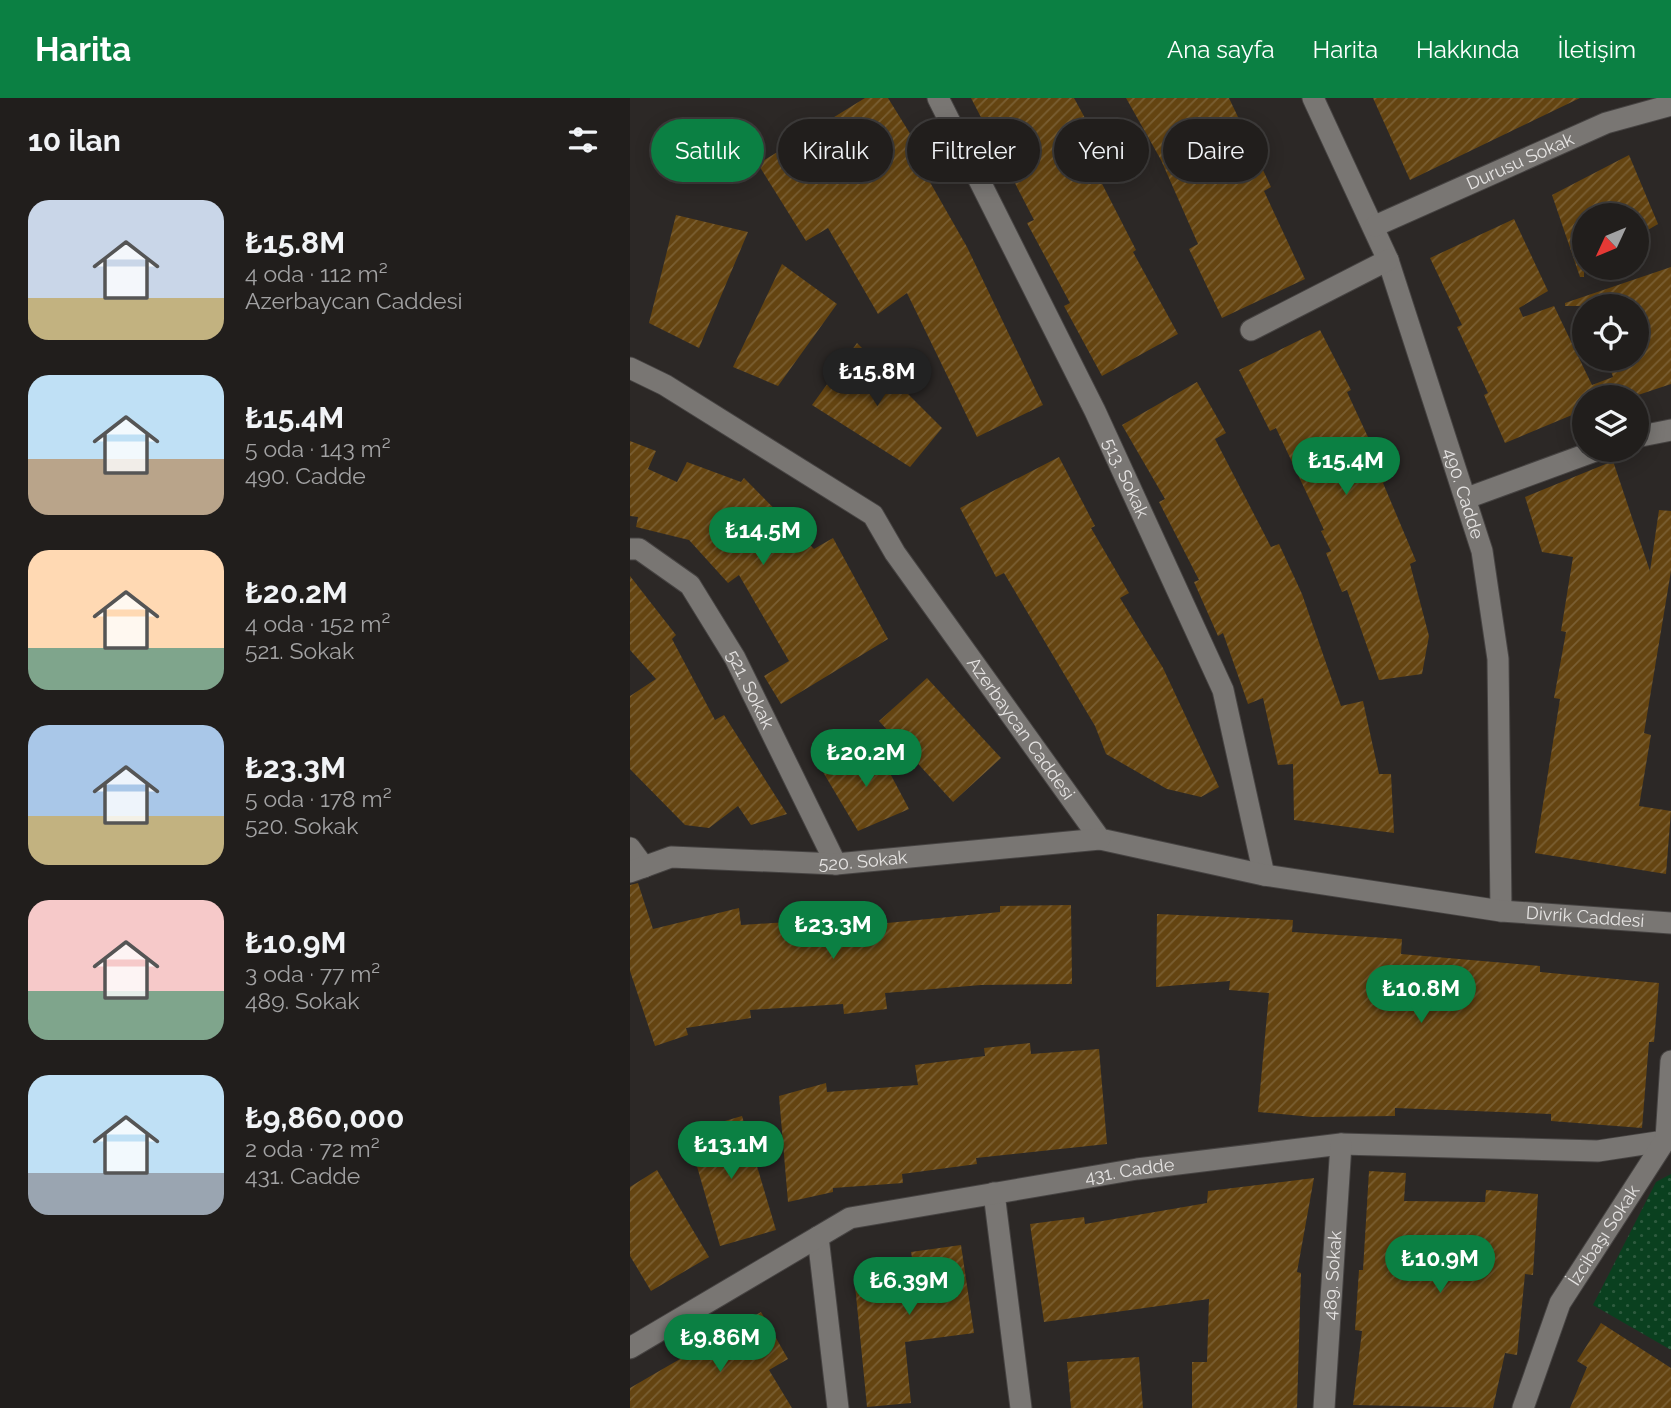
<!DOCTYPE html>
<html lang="tr">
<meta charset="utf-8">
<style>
:root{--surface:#211e1c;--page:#2d2b29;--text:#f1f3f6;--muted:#a2a2a3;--line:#3e3c3b;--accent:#0b8043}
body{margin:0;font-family:Raleway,sans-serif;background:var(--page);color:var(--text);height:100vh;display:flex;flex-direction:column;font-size:26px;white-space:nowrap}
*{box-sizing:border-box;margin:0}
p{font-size:23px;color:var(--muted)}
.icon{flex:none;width:38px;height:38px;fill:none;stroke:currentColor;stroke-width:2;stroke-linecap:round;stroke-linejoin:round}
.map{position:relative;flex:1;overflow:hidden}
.sheet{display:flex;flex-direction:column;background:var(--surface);width:630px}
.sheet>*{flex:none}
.hud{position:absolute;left:21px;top:21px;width:665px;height:63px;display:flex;gap:14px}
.needle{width:46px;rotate:226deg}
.buttons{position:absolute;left:942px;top:105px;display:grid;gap:14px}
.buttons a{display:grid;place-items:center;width:77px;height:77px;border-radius:50%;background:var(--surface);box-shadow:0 4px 18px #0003,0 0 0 2px var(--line);font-size:35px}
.price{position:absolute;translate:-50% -60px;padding:0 16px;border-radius:24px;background:var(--accent);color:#fff;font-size:23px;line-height:46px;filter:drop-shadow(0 2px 4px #0008)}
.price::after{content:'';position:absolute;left:50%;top:42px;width:21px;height:16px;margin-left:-10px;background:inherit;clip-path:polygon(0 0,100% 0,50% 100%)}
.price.on{background:#222;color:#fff}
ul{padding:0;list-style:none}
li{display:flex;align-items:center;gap:21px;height:175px;padding:0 28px}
li span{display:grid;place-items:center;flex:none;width:196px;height:140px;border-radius:21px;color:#555}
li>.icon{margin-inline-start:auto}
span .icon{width:84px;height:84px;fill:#fffc;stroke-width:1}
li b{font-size:30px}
h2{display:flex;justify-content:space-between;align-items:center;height:84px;padding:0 28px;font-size:30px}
.tag{padding:0 24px;border-radius:32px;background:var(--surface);box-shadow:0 4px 18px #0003,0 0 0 2px var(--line);font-size:24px;line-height:63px}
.tag.on{background:var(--accent);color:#fff}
header{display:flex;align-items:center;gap:42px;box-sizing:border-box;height:98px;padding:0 35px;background:var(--accent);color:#fff}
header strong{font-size:33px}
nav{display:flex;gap:38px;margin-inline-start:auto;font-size:24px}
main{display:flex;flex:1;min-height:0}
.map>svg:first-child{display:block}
.grass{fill:url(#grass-dots)}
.building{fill:url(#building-hatch)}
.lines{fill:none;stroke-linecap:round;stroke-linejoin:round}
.minor-casing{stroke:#464342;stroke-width:23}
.minor{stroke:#797673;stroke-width:21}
.labels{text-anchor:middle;stroke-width:5;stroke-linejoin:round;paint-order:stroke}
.street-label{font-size:18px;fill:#e5e3e2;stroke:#131111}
</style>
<header>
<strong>Harita</strong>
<nav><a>Ana sayfa</a><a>Harita</a><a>Hakkında</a><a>İletişim</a></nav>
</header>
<main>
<section class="sheet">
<h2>10 ilan<svg class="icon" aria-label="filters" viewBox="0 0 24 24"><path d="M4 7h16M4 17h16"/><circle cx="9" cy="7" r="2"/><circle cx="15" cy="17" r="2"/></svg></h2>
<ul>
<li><span style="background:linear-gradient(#c9d6e8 70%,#c2b280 0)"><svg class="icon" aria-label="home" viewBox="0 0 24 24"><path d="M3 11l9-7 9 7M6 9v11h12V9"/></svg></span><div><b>₺15.8M</b><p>4 oda · 112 m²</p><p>Azerbaycan Caddesi</p></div></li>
<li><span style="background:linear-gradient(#bfe0f5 60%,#b9a48a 0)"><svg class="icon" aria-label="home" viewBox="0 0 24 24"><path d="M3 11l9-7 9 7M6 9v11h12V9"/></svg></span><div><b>₺15.4M</b><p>5 oda · 143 m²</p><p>490. Cadde</p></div></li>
<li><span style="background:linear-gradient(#ffd9b3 70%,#7fa58c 0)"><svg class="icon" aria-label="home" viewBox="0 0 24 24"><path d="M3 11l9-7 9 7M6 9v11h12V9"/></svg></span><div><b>₺20.2M</b><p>4 oda · 152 m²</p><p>521. Sokak</p></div></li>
<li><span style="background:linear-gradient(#a9c7e8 65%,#c2b280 0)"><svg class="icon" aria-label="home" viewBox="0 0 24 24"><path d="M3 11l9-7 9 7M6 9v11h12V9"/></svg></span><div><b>₺23.3M</b><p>5 oda · 178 m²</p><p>520. Sokak</p></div></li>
<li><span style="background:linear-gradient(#f6c9c9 65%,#7fa58c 0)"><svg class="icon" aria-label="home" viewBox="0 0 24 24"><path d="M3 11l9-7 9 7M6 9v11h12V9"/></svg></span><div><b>₺10.9M</b><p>3 oda · 77 m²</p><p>489. Sokak</p></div></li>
<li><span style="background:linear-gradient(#bfe0f5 70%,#9aa5b1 0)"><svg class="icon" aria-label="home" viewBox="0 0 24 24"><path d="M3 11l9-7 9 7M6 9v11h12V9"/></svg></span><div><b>₺9,860,000</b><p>2 oda · 72 m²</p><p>431. Cadde</p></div></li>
</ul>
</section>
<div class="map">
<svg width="1041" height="1310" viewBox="0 0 1041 1310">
<defs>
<pattern id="grass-dots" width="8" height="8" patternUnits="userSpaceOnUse" patternTransform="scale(1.75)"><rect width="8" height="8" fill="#0a401f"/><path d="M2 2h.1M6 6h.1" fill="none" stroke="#2e5b3f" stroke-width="1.8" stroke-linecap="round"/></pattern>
<pattern id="building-hatch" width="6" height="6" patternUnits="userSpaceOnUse" patternTransform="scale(1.75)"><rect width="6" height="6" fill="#644411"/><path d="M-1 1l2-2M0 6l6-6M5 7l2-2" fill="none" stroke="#7a5f33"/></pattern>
</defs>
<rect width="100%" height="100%" fill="#2c2826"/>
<path class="grass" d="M1041 1076V1252L963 1207 1026 1084Z"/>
<g class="building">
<path d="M235 0H258L300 68 293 72 337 149 413 307 347 339 277 195 248 216 198 130 176 143 128 66Z"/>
<path d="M341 0H444L480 66 466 74 506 152 503 154 548 236 472 278 434 208 440 205 397 125 404 122Z"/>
<path d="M496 0H599L641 89 634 93 675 181 592 220 559 151 568 146 531 62Z"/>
<path d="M743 0H950L780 82Z"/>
<path d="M999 57 1028 126 1006 139V117H954V179H950L922 97Z"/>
<path d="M46 117 118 134 69 250 19 225Z"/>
<path d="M884 121 918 193 889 210 893 219 924 208 962 287 983 279 977 261H1006V208H935V205L1041 169V286L1002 299H954V312L875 345 854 297 858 295 827 229 832 227 800 160Z"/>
<path d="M152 166 207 206 148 288 103 269Z"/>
<path d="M690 232 721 292 717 294 758 382 753 385 786 463 780 466 799 538 792 576 749 582 717 492 712 494 696 455 701 453 691 433 694 432 646 330 640 333 609 272Z"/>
<path d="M227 245 312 330 280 369 182 307Z"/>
<path d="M567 284 596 335 585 341 641 449 649 446 672 496 711 608 733 603 749 676H761L764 735 664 722 663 666 648 667 633 600 618 606 593 535 588 538 564 484 569 482 529 404 535 401 492 327Z"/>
<path d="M0 343 26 353 18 371 47 384 57 364 111 384 114 380 184 451 203 440 258 541 151 606 134 578 159 563 109 477 98 485 59 442 6 429 8 419 0 418Z"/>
<path d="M429 359 465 428 461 430 499 495 490 500 533 570 589 689 571 699 537 691 476 656 465 628 374 475 366 479 330 410Z"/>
<path d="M983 363 1020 473 1029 412 1041 413V473L1014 635 1021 637 1009 708 1041 713 1036 776 905 755 930 601 924 600 936 534 931 533 943 459 912 454 895 399Z"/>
<path d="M0 478 46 537 42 541 85 622 94 617 157 716 121 727 108 708 79 730 55 727 0 671V598L26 581 0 552Z"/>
<path d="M297 580 371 660 323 704 249 623Z"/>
<path d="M246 649 279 711 228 733 193 674Z"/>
<path d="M8 785 23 831 109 810 111 827 204 821 203 813 245 808 247 826 370 814V808L441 807 442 886 351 887 255 895 257 911 214 916 213 906 120 912 121 920 56 930 58 937 25 948 0 873V787Z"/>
<path d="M527 816 663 822 662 834 772 841 771 856 910 868V874L1029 885 1024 944H1019L1012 1030 921 1023V1016L765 1010V1018L683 1019 628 1014 639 895 599 892 600 883 526 889Z"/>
<path d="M400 945 401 956 469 951 477 1046 346 1060 347 1066 272 1076 273 1085 203 1090V1094L158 1104 149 998 196 985 197 994 288 987 285 967 355 958 354 950Z"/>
<path d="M112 1018 146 1132 90 1148 57 1034Z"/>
<path d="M27 1072 79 1159 21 1193 0 1158V1089Z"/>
<path d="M739 1073 776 1075 774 1103 855 1104 856 1092 908 1096 903 1177 895 1176 887 1257 875 1255 863 1310 723 1307 732 1233 725 1232 729 1172H733Z"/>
<path d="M684 1080 667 1174 671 1175 667 1310H562V1264H577L579 1201 414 1224 400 1126 454 1119 455 1126 577 1105 578 1093Z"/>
<path d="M331 1147 344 1235 275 1244 281 1305 237 1309 224 1177 284 1171 281 1154Z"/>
<path d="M131 1214 158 1261 139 1272 162 1310H0V1290Z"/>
<path d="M971 1225 1041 1270V1310H940L957 1269 947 1263Z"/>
<path d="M509 1259 513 1310H441L437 1264Z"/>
</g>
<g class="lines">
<defs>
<g id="minor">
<path id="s1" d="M308 0 465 313 593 592 634 777"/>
<path id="s2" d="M683 0 758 162 852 453 868 561 871 813"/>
<path id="s3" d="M745 128 976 25 1041 7"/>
<path d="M621 232 758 162"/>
<path id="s4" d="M0 270 35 287 243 417 265 455 470 741 634 777 871 813 1041 825"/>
<path d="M1006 339 1041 332"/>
<path d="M837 400 968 352"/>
<path id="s5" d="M0 451H9L60 487 105 560 206 766"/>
<path d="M0 750 14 769"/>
<path id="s6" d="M0 774 41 759 206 766 470 741"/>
<path d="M364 1095 391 1310"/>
<path d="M188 1139 208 1310"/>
<path id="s7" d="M0 1250 220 1120 507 1071 711 1046 968 1053 1041 1042"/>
<path id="s8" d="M694 1310 711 1046"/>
<path id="s9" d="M893 1310 930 1205 1036 1041 1041 963"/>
</g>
</defs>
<use href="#minor" class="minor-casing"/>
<use href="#minor" class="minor"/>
</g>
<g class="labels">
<g class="street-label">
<text dy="6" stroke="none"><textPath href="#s3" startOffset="159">Durusu Sokak</textPath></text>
<text dy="6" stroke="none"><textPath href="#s1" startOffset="424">513. Sokak</textPath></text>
<text dy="6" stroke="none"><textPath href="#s2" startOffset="424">490. Cadde</textPath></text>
<text dy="6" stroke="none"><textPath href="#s5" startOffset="192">521. Sokak</textPath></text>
<text dy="6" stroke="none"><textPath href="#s4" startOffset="544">Azerbaycan Caddesi</textPath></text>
<text dy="6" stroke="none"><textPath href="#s6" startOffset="236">520. Sokak</textPath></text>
<text dy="6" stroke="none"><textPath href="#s4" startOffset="1172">Divrik Caddesi</textPath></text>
<text dy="6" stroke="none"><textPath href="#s7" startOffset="539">431. Cadde</textPath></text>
<text dy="6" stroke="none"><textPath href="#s9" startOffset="192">İzcibaşı Sokak</textPath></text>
<text dy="6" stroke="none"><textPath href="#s8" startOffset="133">489. Sokak</textPath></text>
</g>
</g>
</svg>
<div class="buttons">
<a><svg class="needle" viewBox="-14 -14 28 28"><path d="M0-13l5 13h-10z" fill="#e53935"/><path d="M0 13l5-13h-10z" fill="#a2a2a3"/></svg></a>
<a><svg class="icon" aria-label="locate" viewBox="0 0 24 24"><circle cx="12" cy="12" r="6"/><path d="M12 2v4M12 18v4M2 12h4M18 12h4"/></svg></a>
<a><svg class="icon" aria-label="layers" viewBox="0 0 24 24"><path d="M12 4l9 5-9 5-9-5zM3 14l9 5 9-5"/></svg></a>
</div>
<b class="price on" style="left:247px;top:310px">₺15.8M</b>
<b class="price" style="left:716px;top:399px">₺15.4M</b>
<b class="price" style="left:133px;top:469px">₺14.5M</b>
<b class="price" style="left:236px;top:691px">₺20.2M</b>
<b class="price" style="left:203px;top:863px">₺23.3M</b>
<b class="price" style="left:791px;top:927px">₺10.8M</b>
<b class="price" style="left:101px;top:1083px">₺13.1M</b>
<b class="price" style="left:810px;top:1197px">₺10.9M</b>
<b class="price" style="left:279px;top:1219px">₺6.39M</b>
<b class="price" style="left:90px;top:1276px">₺9.86M</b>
<div class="hud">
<a class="tag on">Satılık</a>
<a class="tag">Kiralık</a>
<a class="tag">Filtreler</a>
<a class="tag">Yeni</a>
<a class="tag">Daire</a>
</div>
</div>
</main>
